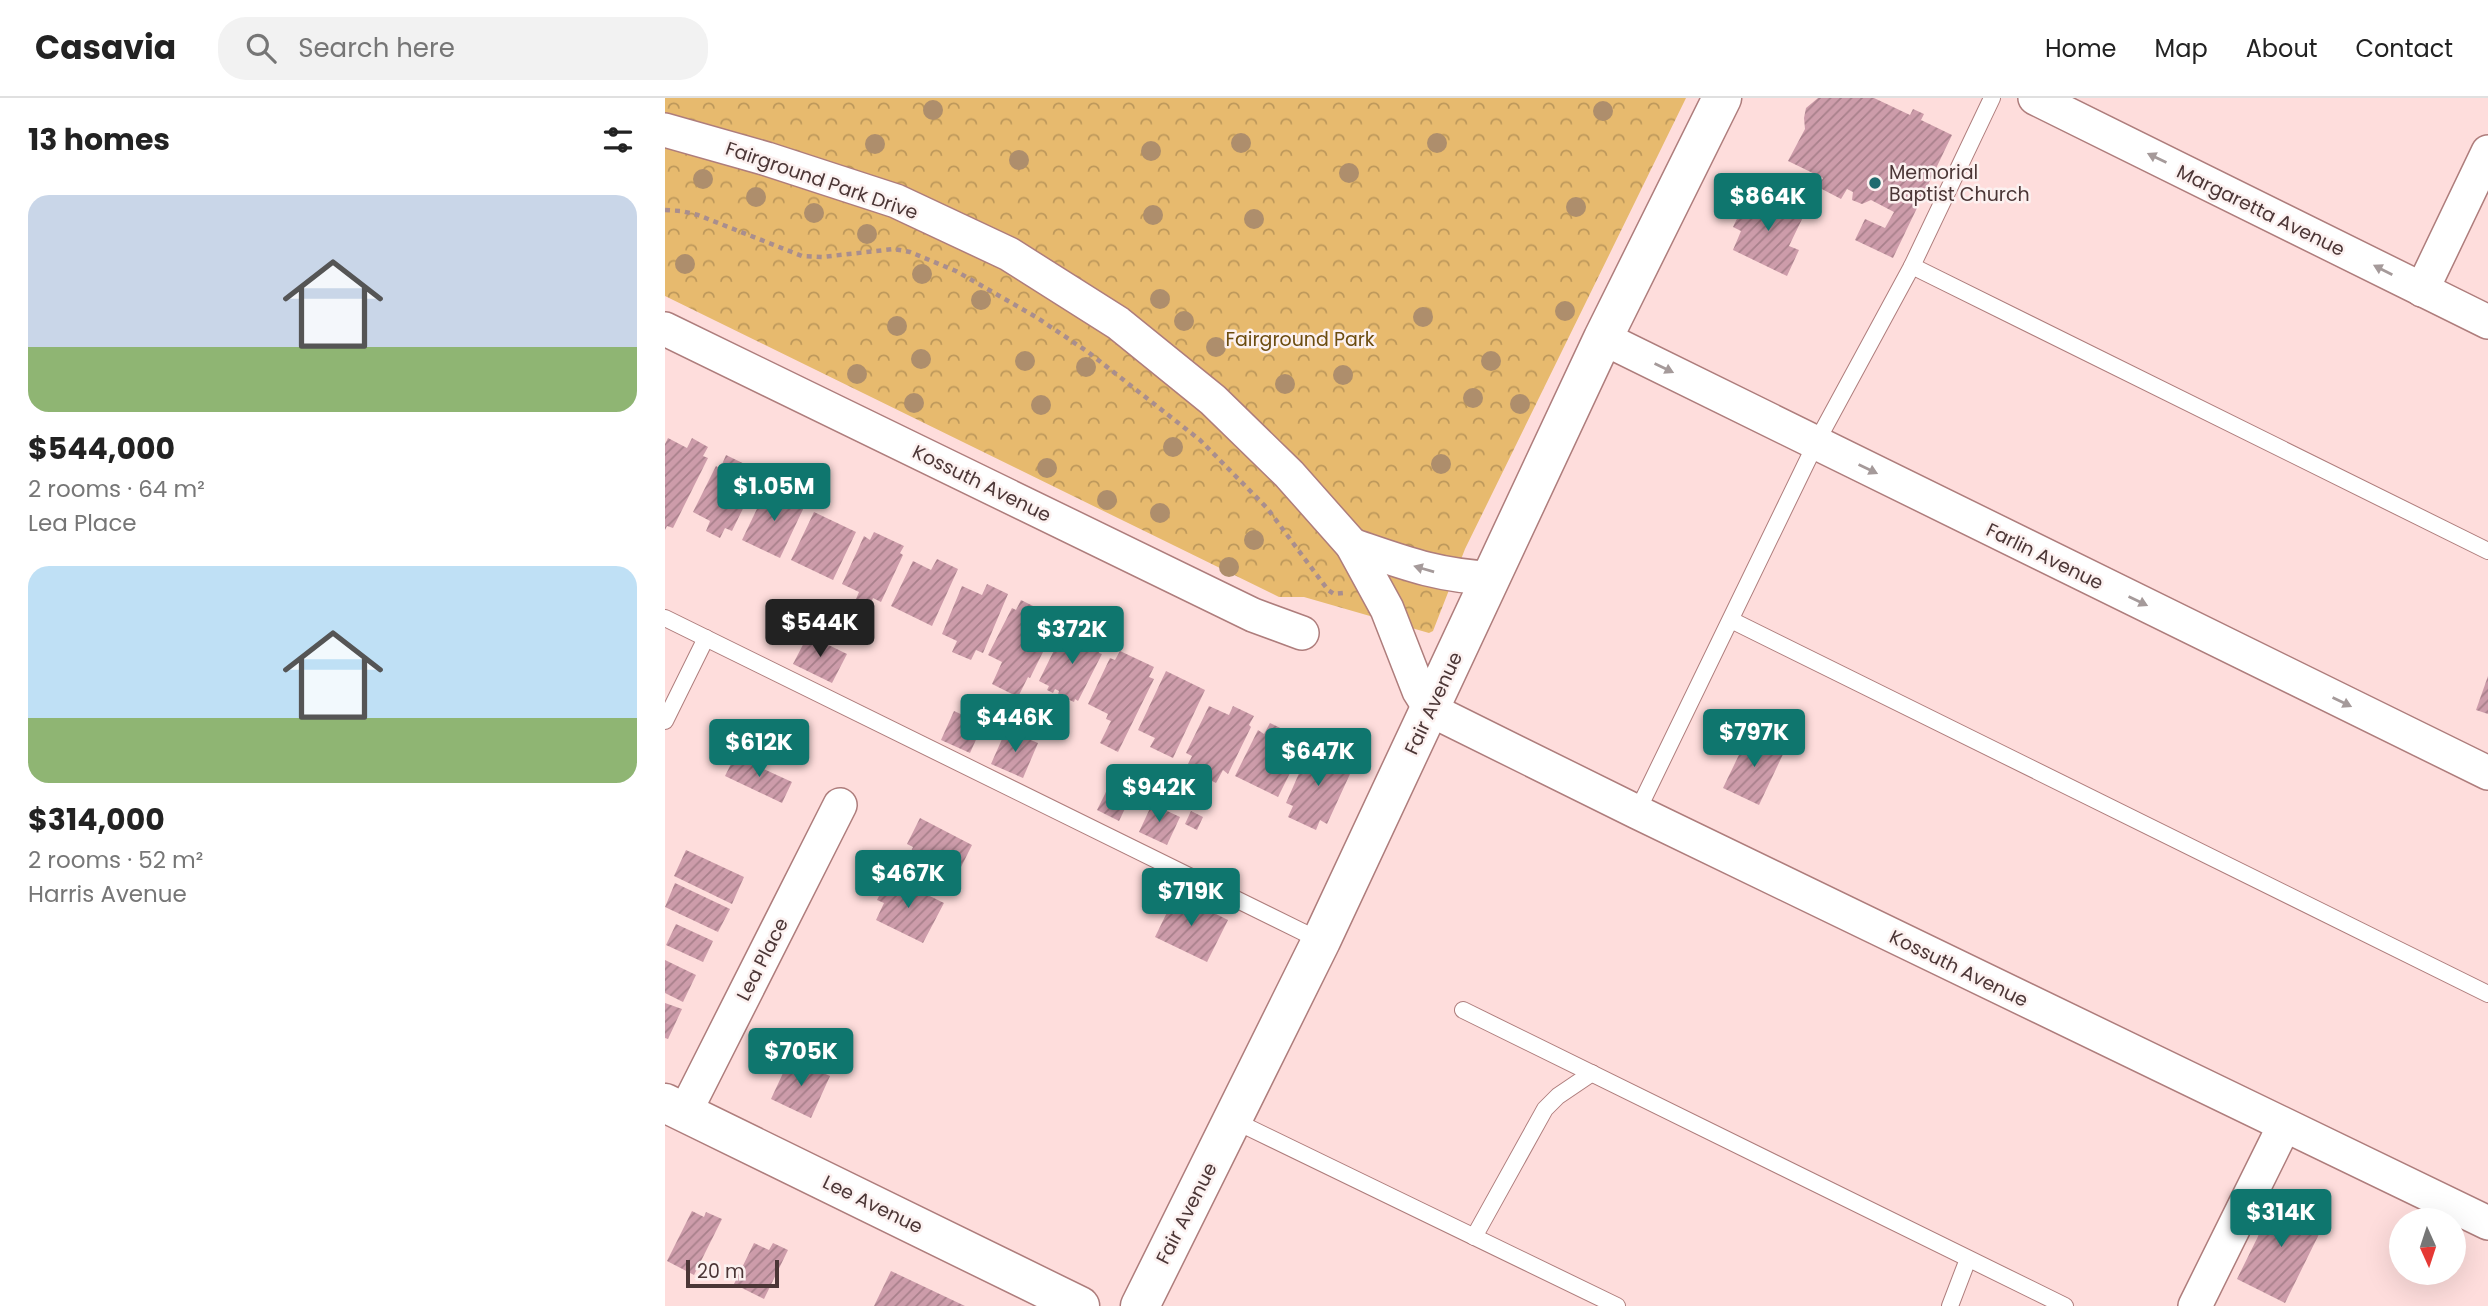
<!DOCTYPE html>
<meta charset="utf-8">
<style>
:root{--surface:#fff;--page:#f2f2f2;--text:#222;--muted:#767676;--line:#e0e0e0;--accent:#0f766e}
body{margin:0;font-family:Poppins,sans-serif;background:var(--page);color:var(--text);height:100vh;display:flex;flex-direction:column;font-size:26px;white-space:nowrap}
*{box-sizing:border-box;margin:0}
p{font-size:23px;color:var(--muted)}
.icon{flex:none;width:38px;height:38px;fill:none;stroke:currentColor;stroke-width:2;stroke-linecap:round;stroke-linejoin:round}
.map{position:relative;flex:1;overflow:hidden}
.details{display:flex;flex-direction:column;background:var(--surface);width:665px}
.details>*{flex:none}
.needle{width:46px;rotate:177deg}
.fabs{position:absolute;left:1724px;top:1110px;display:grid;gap:14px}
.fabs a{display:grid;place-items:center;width:77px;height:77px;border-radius:50%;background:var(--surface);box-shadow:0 7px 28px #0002;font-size:35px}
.scale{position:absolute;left:21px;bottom:18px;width:93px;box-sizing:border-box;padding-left:7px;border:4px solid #4b3636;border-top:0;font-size:19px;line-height:24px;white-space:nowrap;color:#4b3636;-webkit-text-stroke:5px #fcf1f0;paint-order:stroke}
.price{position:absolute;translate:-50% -60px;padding:0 16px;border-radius:7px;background:var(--accent);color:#fff;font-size:23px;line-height:46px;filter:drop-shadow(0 2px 4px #0008)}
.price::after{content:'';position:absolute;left:50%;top:42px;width:21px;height:16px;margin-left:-10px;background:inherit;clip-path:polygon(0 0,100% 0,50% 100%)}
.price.current{background:#222;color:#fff}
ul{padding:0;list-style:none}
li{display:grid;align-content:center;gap:14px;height:371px;padding:0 28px}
li span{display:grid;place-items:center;height:217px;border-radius:21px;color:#555}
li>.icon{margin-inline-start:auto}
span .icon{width:126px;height:126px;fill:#fffc;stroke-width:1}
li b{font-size:30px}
h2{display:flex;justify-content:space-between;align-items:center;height:84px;padding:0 28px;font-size:30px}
header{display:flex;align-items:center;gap:42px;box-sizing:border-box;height:98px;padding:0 35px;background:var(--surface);border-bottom:2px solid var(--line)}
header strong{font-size:33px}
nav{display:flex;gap:38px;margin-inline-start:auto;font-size:24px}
.search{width:490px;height:63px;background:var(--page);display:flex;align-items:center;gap:18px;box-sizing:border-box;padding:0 24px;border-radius:28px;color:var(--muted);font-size:26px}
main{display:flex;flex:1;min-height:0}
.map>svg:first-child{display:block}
.park{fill:url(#park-crowns)}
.building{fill:url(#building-hatch)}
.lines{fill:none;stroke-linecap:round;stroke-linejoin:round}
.service-casing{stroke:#ae7d7c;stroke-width:18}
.minor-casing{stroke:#ae7d7c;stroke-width:36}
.tertiary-casing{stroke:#ae7d7c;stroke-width:41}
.path{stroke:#a98e8e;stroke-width:4.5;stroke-dasharray:5 5;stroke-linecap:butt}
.service{stroke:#fff;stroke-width:16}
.minor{stroke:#fff;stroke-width:33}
.tertiary{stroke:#fff;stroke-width:38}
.tree{fill:#ae8e6c}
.oneway{fill:#a59a9a}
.poi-dot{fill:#1f6b6f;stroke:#fcf1f0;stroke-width:2.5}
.labels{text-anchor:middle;stroke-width:5;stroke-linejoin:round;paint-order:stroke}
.poi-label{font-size:19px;fill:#4b3636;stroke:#fcf1f0;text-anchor:start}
.street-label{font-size:19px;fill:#4b3636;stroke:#fcf1f0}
.park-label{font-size:19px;fill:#6c4d10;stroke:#fcf1f0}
</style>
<header>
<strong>Casavia</strong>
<div class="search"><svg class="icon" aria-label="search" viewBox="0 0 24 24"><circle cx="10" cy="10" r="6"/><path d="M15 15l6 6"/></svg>Search here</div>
<nav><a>Home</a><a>Map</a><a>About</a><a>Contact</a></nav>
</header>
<main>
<section class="details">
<h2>13 homes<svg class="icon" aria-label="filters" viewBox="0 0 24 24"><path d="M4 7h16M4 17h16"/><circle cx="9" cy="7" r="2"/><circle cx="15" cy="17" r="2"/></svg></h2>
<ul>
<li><span style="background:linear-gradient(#c9d6e8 70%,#8fb573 0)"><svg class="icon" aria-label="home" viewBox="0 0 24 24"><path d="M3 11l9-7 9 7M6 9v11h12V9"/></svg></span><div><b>$544,000</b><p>2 rooms · 64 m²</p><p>Lea Place</p></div></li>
<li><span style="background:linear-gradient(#bfe0f5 70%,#8fb573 0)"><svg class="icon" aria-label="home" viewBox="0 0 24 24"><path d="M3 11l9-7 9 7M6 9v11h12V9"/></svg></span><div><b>$314,000</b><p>2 rooms · 52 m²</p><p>Harris Avenue</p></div></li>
</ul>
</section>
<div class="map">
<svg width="1823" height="1208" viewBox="0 0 1823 1208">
<defs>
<pattern id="park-crowns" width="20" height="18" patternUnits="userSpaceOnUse" patternTransform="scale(1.75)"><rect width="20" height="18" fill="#e7ba6e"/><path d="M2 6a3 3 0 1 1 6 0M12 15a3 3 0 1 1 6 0" fill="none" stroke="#bd985b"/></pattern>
<pattern id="building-hatch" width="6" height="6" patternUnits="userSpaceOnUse" patternTransform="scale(1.75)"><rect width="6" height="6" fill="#cd9caa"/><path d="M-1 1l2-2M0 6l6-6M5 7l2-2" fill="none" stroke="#a8808b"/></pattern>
</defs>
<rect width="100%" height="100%" fill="#fedddc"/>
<path class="park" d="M0 0H1021L800 451 768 533 764 535 639 499H614L0 198Z"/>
<g class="building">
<path d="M1153 0H1209L1245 17 1248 11 1259 16 1256 22 1287 37 1228 160 1190 142 1200 121 1220 130 1229 114 1206 102 1197 106 1187 102 1188 94 1182 91 1176 101 1153 89 1158 80 1123 63 1140 31 1139 20 1141 10Z"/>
<path d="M1086 92 1139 117 1124 148 1134 152 1122 178 1068 152 1076 133 1068 129Z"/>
<path d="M3 340 22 350 27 340 43 349 38 358 43 360 8 430 2 428 0 432V346Z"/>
<path d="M61 357 92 372 87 382 91 384 67 433 60 430 55 440 41 433 45 423 28 414 51 368 55 371Z"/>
<path d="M102 390 140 407 115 460 77 442Z"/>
<path d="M149 414 191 434 168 482 126 462Z"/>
<path d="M209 434 239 448 235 455 238 457 216 504 208 500 205 507 191 501 194 494 177 486 199 438 205 442Z"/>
<path d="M272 461 293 471 267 528 226 508 248 463 266 472Z"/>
<path d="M322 486 343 496 318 555 311 552 306 562 287 554 292 543 277 536 297 488 317 497Z"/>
<path d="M356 502 390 519 384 530 389 532 365 580 363 579 353 599 327 586 337 564 323 557 347 510 351 512Z"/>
<path d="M397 536 416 545 421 536 439 545 434 555 437 556 413 603 410 601 409 604 393 597 394 593 390 591 388 595 382 592 384 588 374 583Z"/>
<path d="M143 537 182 556 167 585 128 566Z"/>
<path d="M455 553 489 569 484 579 489 581 453 654 435 645 446 623 441 621 443 616 423 606 445 560 450 562Z"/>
<path d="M501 573 540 592 508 660 485 649 490 640 473 632Z"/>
<path d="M1823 578V616L1811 612Z"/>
<path d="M544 608 564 617 568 608 589 618 584 627 586 629 563 676 558 672 551 685 521 670 527 658 521 655Z"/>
<path d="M289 613 318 626 305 655 276 642Z"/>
<path d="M605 625 636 640 631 651 636 653 613 699 570 678 593 632 599 636Z"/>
<path d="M341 632 373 645 358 680 326 666Z"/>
<path d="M1085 634 1120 652 1094 707 1058 690Z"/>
<path d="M652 649 685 665 681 674 685 676 662 726 655 722 651 732 623 719 628 708 621 705 643 655 649 658Z"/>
<path d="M70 658 127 684 117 705 60 678Z"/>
<path d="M445 686 467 696 454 723 432 712Z"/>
<path d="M487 706 515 719 502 747 474 734Z"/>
<path d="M526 713 538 719 532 732 520 726Z"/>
<path d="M255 720 307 747 287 787 241 764 248 749 242 746Z"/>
<path d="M21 752 79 779 67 806 9 778Z"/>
<path d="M224 778 279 805 258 845 211 822 219 805 212 802Z"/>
<path d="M10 785 65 811 53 834 0 809Z"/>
<path d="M511 796 563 822 542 864 490 839Z"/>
<path d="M11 826 48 843 38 864 1 847Z"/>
<path d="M0 862 31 877 18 904 0 895Z"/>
<path d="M0 905 17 911 3 941 0 940Z"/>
<path d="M125 960 165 978 146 1020 106 1001Z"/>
<path d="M1612 1100 1627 1108 1630 1101 1647 1109 1643 1117 1660 1124 1620 1205 1572 1181Z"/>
<path d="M27 1113 39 1119 41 1114 57 1121 29 1177 2 1163Z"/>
<path d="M89 1145 104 1152 108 1145 123 1152 99 1201 69 1186Z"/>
<path d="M226 1173 300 1208H209Z"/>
</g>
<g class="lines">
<defs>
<g id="service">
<path d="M1247 168 1327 0"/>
<path d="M0 520 656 843"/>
<path d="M1066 522 1823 896"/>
<path d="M0 623 41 540"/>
<path d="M972 714 1151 345 1247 168 1823 453"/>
<path d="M798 912 1400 1208"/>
<path d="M568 1022 952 1208"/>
<path d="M809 1139 880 1011 893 998 927 975"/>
<path d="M1285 1208 1303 1161"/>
</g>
<g id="minor">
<path d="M1370 0 1823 224"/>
<path d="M0 32 102 61 231 103 344 156 453 225 548 302 624 376 687 447 722 511 754 593 766 612 972 714 1823 1125"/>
<path d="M1757 192 1823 54"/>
<path d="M0 231 588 517 637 535"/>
<path d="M938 240 1823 675"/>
<path d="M687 447C737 464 772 478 826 480"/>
<path d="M20 1014 175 707"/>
<path d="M1530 1208 1619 1028"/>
</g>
<g id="tertiary">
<path d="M0 1005 415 1208"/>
<path d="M475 1208 656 843 938 240 1057 0"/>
</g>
</defs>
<use href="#service" class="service-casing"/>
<use href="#minor" class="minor-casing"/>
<use href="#tertiary" class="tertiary-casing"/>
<path class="path" d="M0 112 16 113 33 117 137 158 157 159 229 151 245 154 291 173 371 219 423 254 535 342 602 410 663 492 669 496 678 495"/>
<use href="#service" class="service"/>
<use href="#minor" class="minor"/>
<use href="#tertiary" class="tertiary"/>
</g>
<g class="tree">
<circle cx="268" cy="12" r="10"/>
<circle cx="938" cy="13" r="10"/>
<circle cx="576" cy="45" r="10"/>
<circle cx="772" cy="45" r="10"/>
<circle cx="210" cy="46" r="10"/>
<circle cx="486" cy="53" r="10"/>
<circle cx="354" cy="62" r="10"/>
<circle cx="684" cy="75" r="10"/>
<circle cx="38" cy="81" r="10"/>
<circle cx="91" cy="99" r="10"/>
<circle cx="911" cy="109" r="10"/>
<circle cx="149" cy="115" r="10"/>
<circle cx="488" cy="117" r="10"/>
<circle cx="589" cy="121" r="10"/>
<circle cx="202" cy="136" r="10"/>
<circle cx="20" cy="166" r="10"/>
<circle cx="257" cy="176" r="10"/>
<circle cx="495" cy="201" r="10"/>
<circle cx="316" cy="202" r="10"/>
<circle cx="900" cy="213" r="10"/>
<circle cx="758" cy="219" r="10"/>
<circle cx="519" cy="223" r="10"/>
<circle cx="232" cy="228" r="10"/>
<circle cx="551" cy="249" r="10"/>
<circle cx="256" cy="261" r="10"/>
<circle cx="360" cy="263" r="10"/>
<circle cx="826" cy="263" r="10"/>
<circle cx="421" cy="269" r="10"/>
<circle cx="192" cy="276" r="10"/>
<circle cx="678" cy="277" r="10"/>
<circle cx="620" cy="286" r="10"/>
<circle cx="808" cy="300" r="10"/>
<circle cx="249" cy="305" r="10"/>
<circle cx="855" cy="306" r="10"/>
<circle cx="376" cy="307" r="10"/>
<circle cx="508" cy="349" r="10"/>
<circle cx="776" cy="366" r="10"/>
<circle cx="382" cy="370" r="10"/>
<circle cx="442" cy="402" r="10"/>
<circle cx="495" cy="415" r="10"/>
<circle cx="589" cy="442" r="10"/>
<circle cx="564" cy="469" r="10"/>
</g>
<defs><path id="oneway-solid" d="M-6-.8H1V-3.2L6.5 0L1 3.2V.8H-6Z" transform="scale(1.75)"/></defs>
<g class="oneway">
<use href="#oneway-solid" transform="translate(1492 60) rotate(-154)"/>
<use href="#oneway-solid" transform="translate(1718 172) rotate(-153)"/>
<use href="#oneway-solid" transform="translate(999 270) rotate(26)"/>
<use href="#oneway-solid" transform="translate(1203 371) rotate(26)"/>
<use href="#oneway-solid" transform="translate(759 471) rotate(-164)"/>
<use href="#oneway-solid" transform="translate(1473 503) rotate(26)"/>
<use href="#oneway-solid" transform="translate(1677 604) rotate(26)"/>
</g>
<circle class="poi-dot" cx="1210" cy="85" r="7"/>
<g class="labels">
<g class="poi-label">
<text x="1224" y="81">Memorial<tspan x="1224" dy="22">Baptist Church</tspan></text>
</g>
<g class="street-label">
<text transform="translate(157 82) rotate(19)" y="7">Fairground Park Drive</text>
<text transform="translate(1596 112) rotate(26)" y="7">Margaretta Avenue</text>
<text transform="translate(317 385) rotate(26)" y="7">Kossuth Avenue</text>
<text transform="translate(1380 458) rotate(26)" y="7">Farlin Avenue</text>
<text transform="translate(768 605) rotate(-65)" y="7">Fair Avenue</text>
<text transform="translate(97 861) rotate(-63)" y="7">Lea Place</text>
<text transform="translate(1294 870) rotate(26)" y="7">Kossuth Avenue</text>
<text transform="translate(208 1106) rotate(26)" y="7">Lee Avenue</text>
<text transform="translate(521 1115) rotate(-63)" y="7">Fair Avenue</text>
</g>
<g class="park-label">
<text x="635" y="248">Fairground Park</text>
</g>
</g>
</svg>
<div class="fabs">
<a><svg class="needle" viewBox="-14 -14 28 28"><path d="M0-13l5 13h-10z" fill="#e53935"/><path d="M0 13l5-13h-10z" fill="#767676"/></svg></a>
</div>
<div class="scale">20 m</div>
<b class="price" style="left:1103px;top:135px">$864K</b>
<b class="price" style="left:109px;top:425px">$1.05M</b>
<b class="price current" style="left:155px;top:561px">$544K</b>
<b class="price" style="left:407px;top:568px">$372K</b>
<b class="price" style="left:350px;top:656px">$446K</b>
<b class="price" style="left:1089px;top:671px">$797K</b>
<b class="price" style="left:94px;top:681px">$612K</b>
<b class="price" style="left:653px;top:690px">$647K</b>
<b class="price" style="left:494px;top:726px">$942K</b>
<b class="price" style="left:243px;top:812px">$467K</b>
<b class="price" style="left:526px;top:830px">$719K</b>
<b class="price" style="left:136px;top:990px">$705K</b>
<b class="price" style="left:1616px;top:1151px">$314K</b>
</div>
</main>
